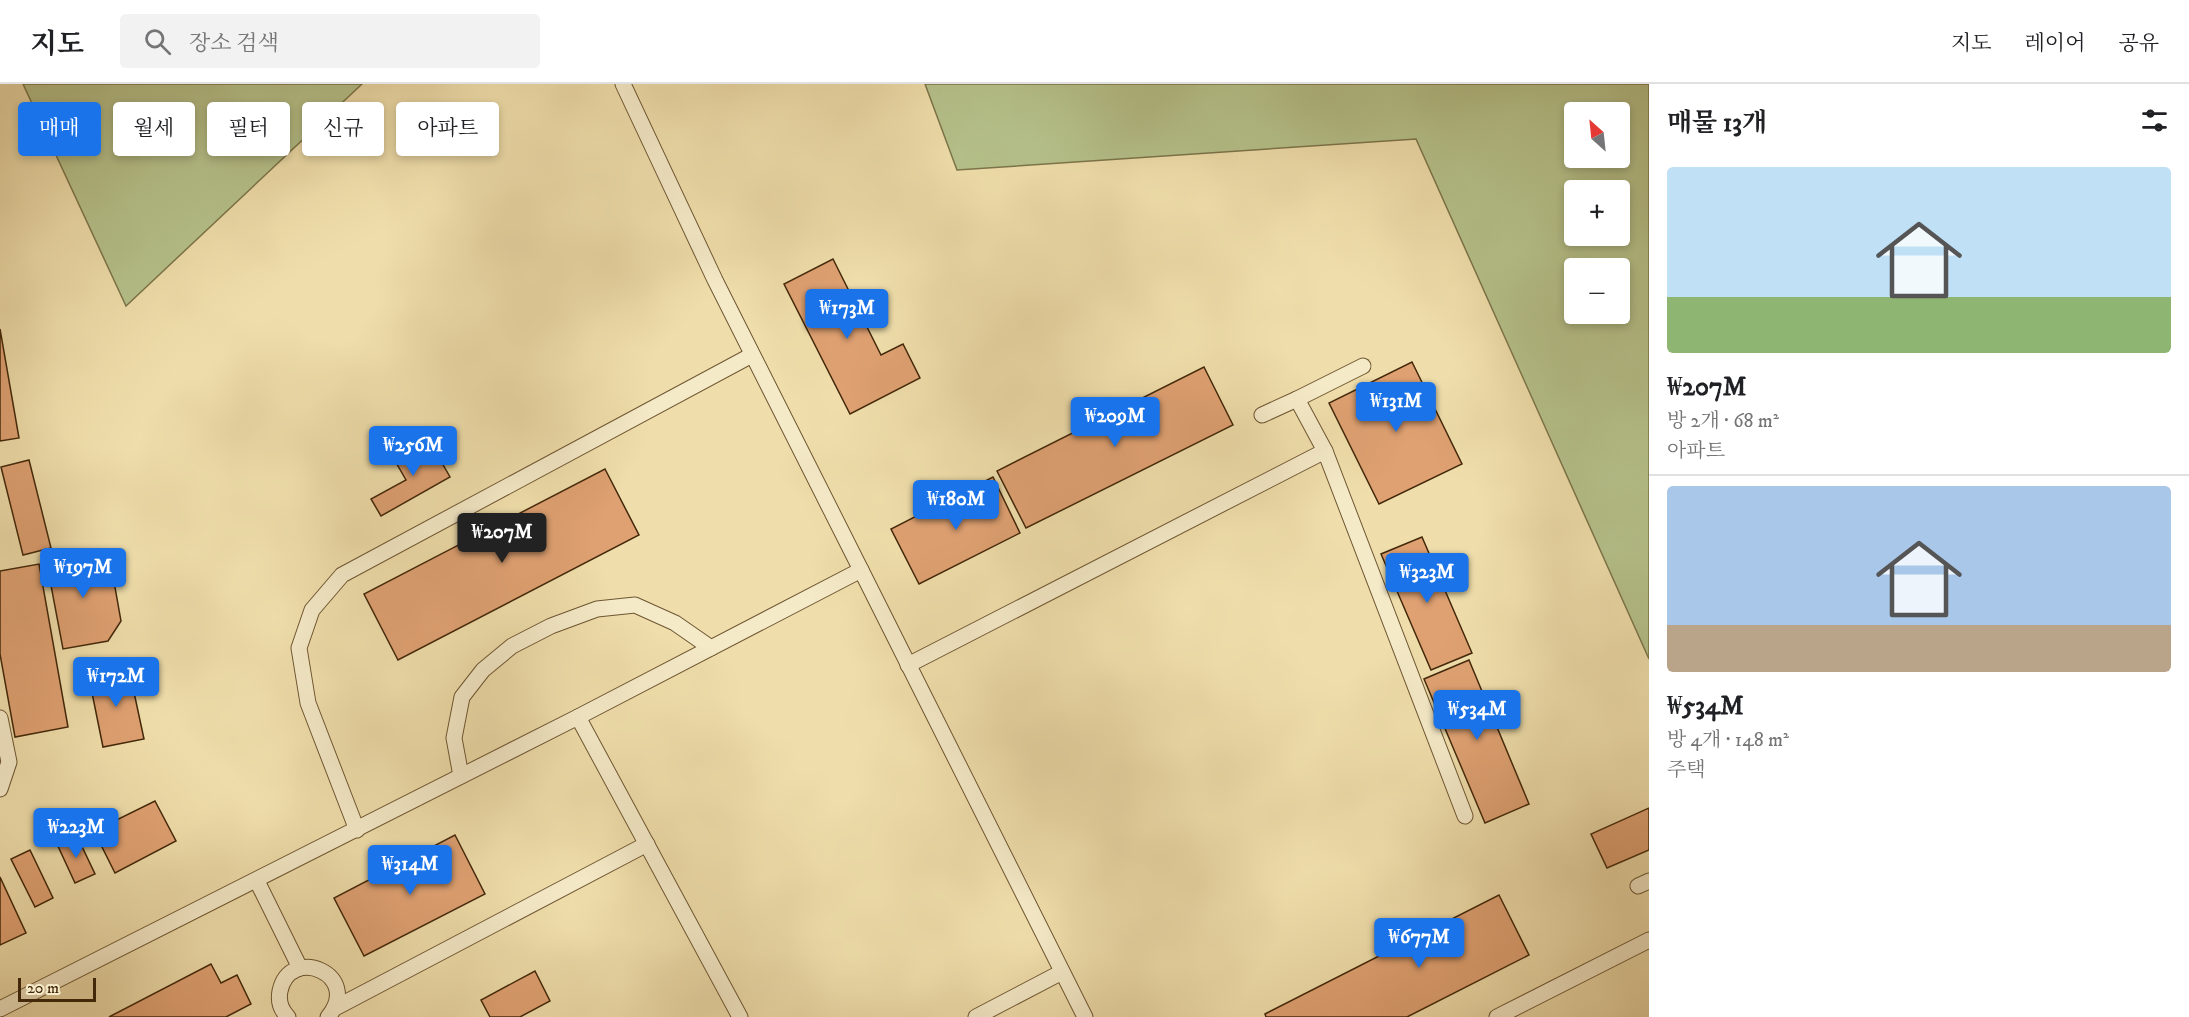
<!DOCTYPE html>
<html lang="ko">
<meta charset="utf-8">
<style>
:root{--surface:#fff;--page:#f2f2f2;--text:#202124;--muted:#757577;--line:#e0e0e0;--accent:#1a73e8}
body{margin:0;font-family:"IM FELL DW Pica","Noto Serif KR",serif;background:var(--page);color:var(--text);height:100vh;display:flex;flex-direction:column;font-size:22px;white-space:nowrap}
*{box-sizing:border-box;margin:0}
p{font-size:20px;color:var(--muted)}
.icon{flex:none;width:33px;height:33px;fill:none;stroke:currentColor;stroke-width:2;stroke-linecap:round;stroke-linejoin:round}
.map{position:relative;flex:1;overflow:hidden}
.drawer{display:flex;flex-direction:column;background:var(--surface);width:540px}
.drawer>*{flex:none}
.top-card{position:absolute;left:18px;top:18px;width:570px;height:54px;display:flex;gap:12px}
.needle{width:39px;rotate:333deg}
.controls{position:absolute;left:1564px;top:18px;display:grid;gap:12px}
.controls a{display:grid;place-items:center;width:66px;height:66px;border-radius:6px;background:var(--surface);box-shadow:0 3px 9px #0003;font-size:30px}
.scale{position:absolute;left:18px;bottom:15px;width:78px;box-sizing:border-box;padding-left:6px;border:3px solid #43280a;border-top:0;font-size:16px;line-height:21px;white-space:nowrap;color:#43280a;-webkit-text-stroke:4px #f5eac8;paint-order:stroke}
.price{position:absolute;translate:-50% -51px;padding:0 14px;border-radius:6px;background:var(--accent);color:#fff;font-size:20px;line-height:39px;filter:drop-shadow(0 2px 3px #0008)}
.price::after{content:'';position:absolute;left:50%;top:36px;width:18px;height:14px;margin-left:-9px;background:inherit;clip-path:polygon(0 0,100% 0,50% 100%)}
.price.current{background:#222;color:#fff}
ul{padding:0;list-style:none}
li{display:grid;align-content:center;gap:12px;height:318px;padding:0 18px}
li+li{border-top:2px solid var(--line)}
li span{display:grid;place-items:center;height:186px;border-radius:6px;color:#555}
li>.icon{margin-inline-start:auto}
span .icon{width:108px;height:108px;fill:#fffc;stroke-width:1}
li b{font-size:26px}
h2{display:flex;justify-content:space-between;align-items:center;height:72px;padding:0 18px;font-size:26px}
.chip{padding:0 21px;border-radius:6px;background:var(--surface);box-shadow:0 3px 9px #0003;font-size:21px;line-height:54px}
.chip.current{background:var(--accent);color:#fff}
header{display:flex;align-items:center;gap:36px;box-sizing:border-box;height:84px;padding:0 30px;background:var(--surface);border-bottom:2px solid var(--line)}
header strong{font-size:28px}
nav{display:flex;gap:33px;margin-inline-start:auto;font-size:21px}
.search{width:420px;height:54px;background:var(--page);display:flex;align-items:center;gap:15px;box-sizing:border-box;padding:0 21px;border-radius:6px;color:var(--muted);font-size:22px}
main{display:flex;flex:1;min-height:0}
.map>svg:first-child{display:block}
.green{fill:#b6c28b;stroke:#7c754a;stroke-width:1.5;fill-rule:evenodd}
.building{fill:#dfa172;stroke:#43280a;stroke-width:1.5}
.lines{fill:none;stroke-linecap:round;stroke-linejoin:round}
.lane-casing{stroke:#6e5632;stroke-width:17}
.lane{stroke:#f5eac8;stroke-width:15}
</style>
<header>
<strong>지도</strong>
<div class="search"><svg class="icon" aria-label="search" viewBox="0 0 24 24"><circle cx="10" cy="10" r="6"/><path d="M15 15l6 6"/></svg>장소 검색</div>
<nav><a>지도</a><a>레이어</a><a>공유</a></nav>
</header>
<main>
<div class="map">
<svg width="1649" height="933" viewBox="0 0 1649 933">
<rect width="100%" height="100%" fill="#efdeab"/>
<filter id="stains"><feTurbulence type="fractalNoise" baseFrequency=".00333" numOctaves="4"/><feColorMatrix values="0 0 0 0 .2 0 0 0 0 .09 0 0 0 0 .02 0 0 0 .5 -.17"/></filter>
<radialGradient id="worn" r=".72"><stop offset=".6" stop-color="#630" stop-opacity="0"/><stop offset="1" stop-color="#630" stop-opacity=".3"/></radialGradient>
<g class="green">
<path d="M23 0H362L126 222Z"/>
<path d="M925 0H1649V575L1416 55 957 86ZM1575 28H1620V74H1575ZM1575 106H1620V152H1575ZM1575 184H1620V230H1575Z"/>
</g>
<g class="building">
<path d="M833 175 881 271 903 260 920 294 850 330 784 200Z"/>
<path d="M0 245 19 354 0 357Z"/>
<path d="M1412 278 1462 380 1379 420 1329 319Z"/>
<path d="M1204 283 1233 341 1026 444 997 387Z"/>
<path d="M429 356 450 393 381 432 371 415 406 396 394 375Z"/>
<path d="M29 376 51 464 23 471 1 383Z"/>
<path d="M605 385 639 451 398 576 364 510Z"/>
<path d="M993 393 1020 449 919 500 891 445Z"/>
<path d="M1422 453 1472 569 1431 586 1381 470Z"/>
<path d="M90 467 113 492 121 537 108 557 63 565 46 475Z"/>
<path d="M39 480 68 643 15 653 0 570V487Z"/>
<path d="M1469 576 1529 720 1485 739 1424 595Z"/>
<path d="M129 585 144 655 103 663 89 594Z"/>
<path d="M155 717 176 757 115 789 94 747Z"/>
<path d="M1649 724V766L1607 784 1591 750Z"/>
<path d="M76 750 95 790 75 799 57 760Z"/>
<path d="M455 751 485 810 364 872 334 814Z"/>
<path d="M30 766 53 814 35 823 11 775Z"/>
<path d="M0 793 26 849 0 861Z"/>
<path d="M1499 811 1529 871 1407 933H1266L1265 930Z"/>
<path d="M211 880 221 899 237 891 251 920 226 933H109Z"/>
<path d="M535 887 550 917 520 933H490L481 916Z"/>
</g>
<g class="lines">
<defs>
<g id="lane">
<path d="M623 0 715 196 861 486"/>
<path d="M1297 315 1363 282"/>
<path d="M1262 331 1297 315 1325 367 1465 732"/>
<path d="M908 581 1325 367"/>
<path d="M578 633 861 486 1085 933"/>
<path d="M0 634 9 678 0 705"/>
<path d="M461 692 454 654 462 613 483 586 512 562 551 542 597 525 635 521 675 539 711 564"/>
<path d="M357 746 308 619 299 564 312 526 342 491 752 271"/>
<path d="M257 797 300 884"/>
<path d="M1638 802 1649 797"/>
<path d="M335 924 647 760"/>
<path d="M0 925 578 633 740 933"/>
<path d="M288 933C281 926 278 917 280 907 290 860 363 891 328 933"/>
<path d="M976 933 1062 888"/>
<path d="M1497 933 1649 856"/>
</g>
</defs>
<use href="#lane" class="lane-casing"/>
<use href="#lane" class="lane"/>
</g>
<rect width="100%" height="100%" filter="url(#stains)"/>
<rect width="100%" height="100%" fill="url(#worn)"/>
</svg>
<div class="controls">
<a><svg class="needle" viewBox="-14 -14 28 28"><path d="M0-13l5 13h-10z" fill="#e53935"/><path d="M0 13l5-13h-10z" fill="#757577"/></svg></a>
<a>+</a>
<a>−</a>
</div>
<div class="scale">20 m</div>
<b class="price" style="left:847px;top:256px">₩173M</b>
<b class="price" style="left:1396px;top:349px">₩131M</b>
<b class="price" style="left:1115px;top:364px">₩209M</b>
<b class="price" style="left:413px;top:393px">₩256M</b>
<b class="price" style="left:956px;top:447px">₩180M</b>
<b class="price current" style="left:502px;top:480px">₩207M</b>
<b class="price" style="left:83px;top:515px">₩197M</b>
<b class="price" style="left:1427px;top:520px">₩323M</b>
<b class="price" style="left:116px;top:624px">₩172M</b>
<b class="price" style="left:1477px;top:657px">₩534M</b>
<b class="price" style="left:76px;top:775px">₩223M</b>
<b class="price" style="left:410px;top:812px">₩314M</b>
<b class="price" style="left:1419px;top:885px">₩677M</b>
<div class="top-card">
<a class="chip current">매매</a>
<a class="chip">월세</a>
<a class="chip">필터</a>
<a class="chip">신규</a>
<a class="chip">아파트</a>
</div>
</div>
<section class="drawer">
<h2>매물 13개<svg class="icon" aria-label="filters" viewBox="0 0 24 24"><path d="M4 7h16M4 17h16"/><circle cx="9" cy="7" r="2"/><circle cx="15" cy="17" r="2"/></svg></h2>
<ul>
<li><span style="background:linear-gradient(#bfe0f5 70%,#8fb573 0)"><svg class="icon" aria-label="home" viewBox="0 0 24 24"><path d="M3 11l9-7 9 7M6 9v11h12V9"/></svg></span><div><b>₩207M</b><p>방 2개 · 68 m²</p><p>아파트</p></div></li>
<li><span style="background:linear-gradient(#a9c7e8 75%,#b9a48a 0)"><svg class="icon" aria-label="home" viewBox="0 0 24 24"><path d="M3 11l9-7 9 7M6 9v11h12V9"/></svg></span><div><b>₩534M</b><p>방 4개 · 148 m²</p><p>주택</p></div></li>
</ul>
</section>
</main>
